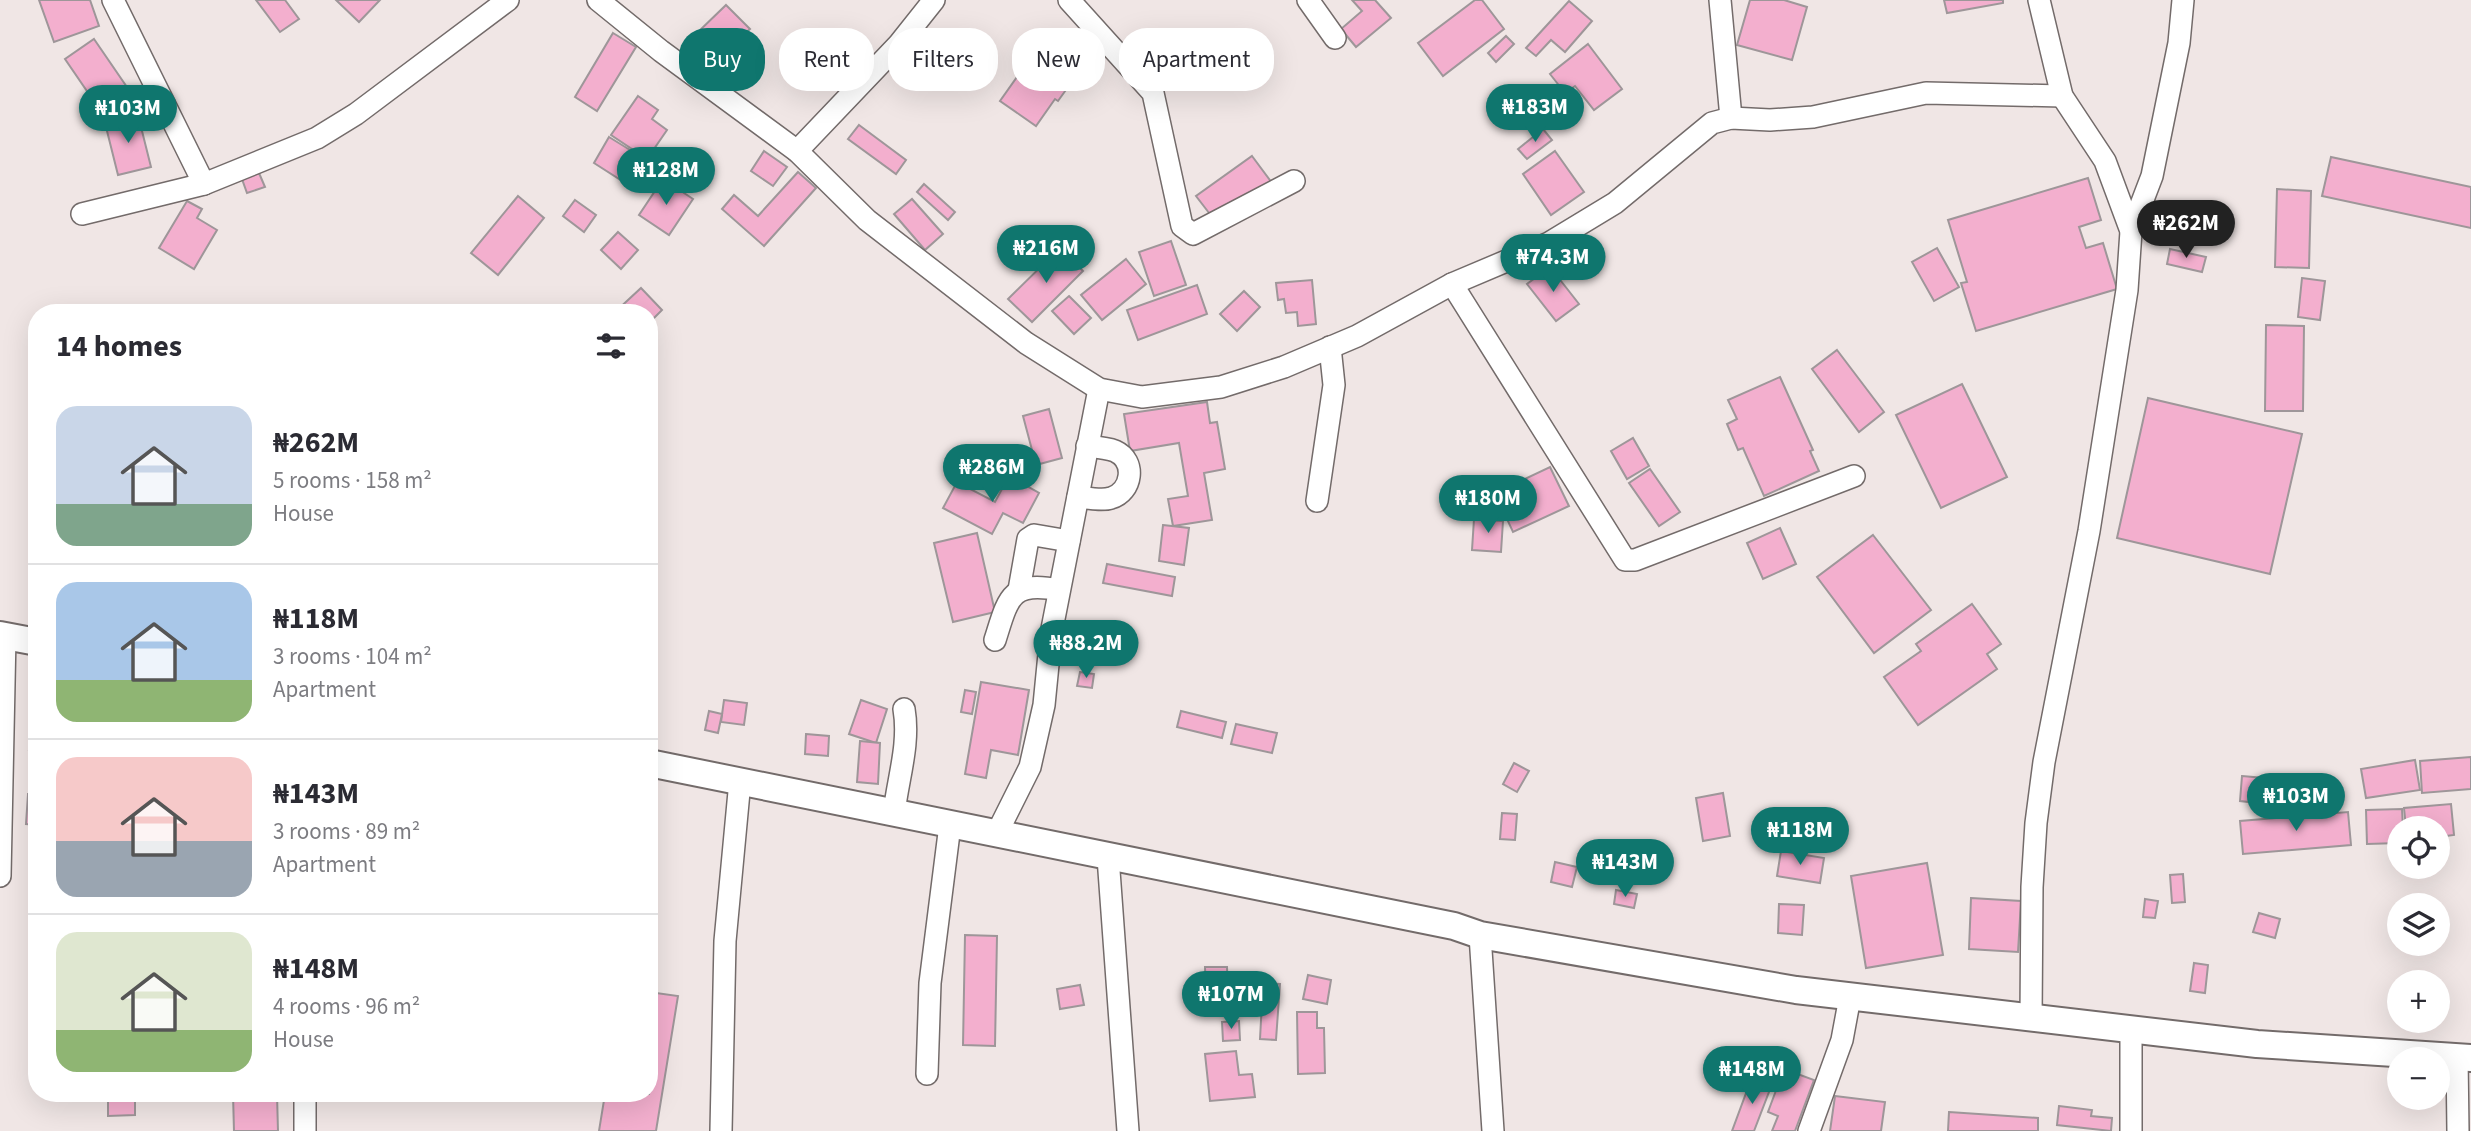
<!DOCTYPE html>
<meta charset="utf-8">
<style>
:root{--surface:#fff;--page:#f2f2f3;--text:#2b2b33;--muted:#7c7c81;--line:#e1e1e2;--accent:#0f766e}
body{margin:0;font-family:"Source Sans 3",sans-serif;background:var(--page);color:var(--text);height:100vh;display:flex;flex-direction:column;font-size:26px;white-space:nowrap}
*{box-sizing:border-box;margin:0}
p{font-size:23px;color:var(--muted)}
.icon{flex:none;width:38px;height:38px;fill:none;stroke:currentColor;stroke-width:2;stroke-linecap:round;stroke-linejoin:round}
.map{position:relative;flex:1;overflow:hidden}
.sheet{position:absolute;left:28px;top:304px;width:630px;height:798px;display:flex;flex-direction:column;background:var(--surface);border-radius:28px;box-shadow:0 7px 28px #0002}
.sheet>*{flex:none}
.hud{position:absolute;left:679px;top:28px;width:665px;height:63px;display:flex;gap:14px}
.buttons{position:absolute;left:2387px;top:816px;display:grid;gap:14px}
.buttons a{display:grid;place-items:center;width:63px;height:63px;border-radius:50%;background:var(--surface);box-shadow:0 7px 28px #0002;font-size:35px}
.price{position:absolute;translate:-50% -60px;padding:0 16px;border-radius:24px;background:var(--accent);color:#fff;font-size:23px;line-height:46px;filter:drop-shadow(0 2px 4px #0008)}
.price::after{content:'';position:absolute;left:50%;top:42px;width:21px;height:16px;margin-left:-10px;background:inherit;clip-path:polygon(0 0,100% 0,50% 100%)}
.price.active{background:#222;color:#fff}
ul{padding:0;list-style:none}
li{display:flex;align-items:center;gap:21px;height:175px;padding:0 28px}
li+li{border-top:2px solid var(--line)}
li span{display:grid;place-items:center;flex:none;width:196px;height:140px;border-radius:21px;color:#555}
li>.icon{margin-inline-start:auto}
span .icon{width:84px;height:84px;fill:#fffc;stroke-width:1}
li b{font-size:30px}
h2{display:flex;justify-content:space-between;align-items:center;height:84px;padding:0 28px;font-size:30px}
.tag{padding:0 24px;border-radius:28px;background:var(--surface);box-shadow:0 7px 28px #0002;font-size:24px;line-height:63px}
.tag.active{background:var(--accent);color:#fff}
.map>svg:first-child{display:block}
.building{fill:#f3afce;stroke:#9e9699;stroke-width:2}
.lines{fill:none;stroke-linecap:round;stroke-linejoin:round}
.minor-casing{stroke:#736b6a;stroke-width:24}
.major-casing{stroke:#736b6a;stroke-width:30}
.minor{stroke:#fff;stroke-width:21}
.major{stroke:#fff;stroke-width:26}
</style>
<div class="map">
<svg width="2471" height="1131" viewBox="0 0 2471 1131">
<rect width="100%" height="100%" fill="#f0e6e5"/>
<g class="building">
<path d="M39 0H90L99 26 54 42Z"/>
<path d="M256 0H285L299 19 280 32Z"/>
<path d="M336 0H380L359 22Z"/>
<path d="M1352 0H1375L1391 18 1356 47 1341 29 1362 11Z"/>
<path d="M1475 0H1482L1504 29 1443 76 1418 43Z"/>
<path d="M1750 0H1784L1807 7 1792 60 1737 45Z"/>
<path d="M1944 0H2003V3L1947 13Z"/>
<path d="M1569 1 1592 21 1565 52 1551 40 1536 56 1526 48Z"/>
<path d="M726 5 750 29 720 57 697 33Z"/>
<path d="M1069 32 1098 53 1082 76 1053 55Z"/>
<path d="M613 33 636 47 597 111 575 97Z"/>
<path d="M1506 36 1514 44 1496 62 1488 53Z"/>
<path d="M94 39 131 93 102 113 65 59Z"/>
<path d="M1588 44 1622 89 1594 110 1575 86 1565 93 1550 74Z"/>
<path d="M1034 53 1073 80 1058 101 1055 99 1036 126 1000 101Z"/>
<path d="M638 96 658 110 652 119 667 130 647 159 611 135Z"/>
<path d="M138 115 151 167 118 175 105 123Z"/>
<path d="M859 125 906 160 896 174 848 139Z"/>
<path d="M1543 129 1552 140 1527 159 1518 149Z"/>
<path d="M609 137 643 158 627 184 594 163Z"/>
<path d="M764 151 787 167 773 186 751 171Z"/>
<path d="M1555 151 1584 192 1551 215 1523 174Z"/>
<path d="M1252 156 1272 183 1216 222 1196 196Z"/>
<path d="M2331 157 2471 187V228L2322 196Z"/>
<path d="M798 172 816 188 764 246 722 209 734 195 758 216Z"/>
<path d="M259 173 265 187 247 193 242 179Z"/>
<path d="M2088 178 2101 220 2079 227 2086 248 2103 243 2117 289 1976 331 1961 283 1967 282 1948 220Z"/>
<path d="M663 179 693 199 669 235 639 215Z"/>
<path d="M924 184 955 212 948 220 917 192Z"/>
<path d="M2277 189 2311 191 2309 268 2275 267Z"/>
<path d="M518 196 544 218 498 275 471 253Z"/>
<path d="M912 199 943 234 925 250 894 214Z"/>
<path d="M575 200 596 215 584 232 563 216Z"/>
<path d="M187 201 202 209 197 218 217 230 194 269 159 248Z"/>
<path d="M2192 213 2201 219 2193 230 2184 223Z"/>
<path d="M618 232 638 250 621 269 601 250Z"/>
<path d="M1171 241 1186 285 1154 296 1139 252Z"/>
<path d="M1060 248 1083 271 1032 322 1008 299Z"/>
<path d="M1937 248 1959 287 1934 301 1912 262Z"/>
<path d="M2170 249 2206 257 2202 272 2167 264Z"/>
<path d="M1126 259 1146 284 1102 320 1081 295Z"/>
<path d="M1550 267 1579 304 1556 321 1527 284Z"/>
<path d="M2302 278 2325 281 2320 320 2298 317Z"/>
<path d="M1312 280 1316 324 1298 326 1297 312 1286 313 1284 299 1278 300 1276 283Z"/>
<path d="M1197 285 1207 314 1138 340 1127 310Z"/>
<path d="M641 288 662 310 649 323V313H614Z"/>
<path d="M1244 291 1260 307 1237 331 1220 314Z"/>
<path d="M1069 296 1091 318 1074 334 1052 311Z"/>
<path d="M2266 325 2304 326 2303 411H2265Z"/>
<path d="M1837 350 1884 412 1859 432 1812 369Z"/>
<path d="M1780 377 1813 450 1810 451 1819 471 1764 496 1743 448 1738 450 1727 424 1737 419 1728 400Z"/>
<path d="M1962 384 2007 477 1941 508 1896 415Z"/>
<path d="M2148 398 2302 434 2270 574 2117 538Z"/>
<path d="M1207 402 1210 423 1217 422 1225 469 1204 473 1212 520 1173 526 1168 499 1188 496 1179 443 1130 451 1124 414Z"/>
<path d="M1049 409 1062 458 1036 465 1023 416Z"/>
<path d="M1633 438 1649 466 1627 479 1611 451Z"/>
<path d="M1550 467 1569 506 1513 532 1495 493Z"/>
<path d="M1650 469 1680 512 1659 526 1629 483Z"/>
<path d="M1009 476 1039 493 1023 523 1003 513 992 534 943 508 957 482 995 502Z"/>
<path d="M1474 519 1503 521 1501 552 1472 550Z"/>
<path d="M1163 525 1189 528 1184 565 1159 561Z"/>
<path d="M1780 528 1796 564 1763 579 1747 543Z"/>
<path d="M977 533 995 612 953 622 934 543Z"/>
<path d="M1873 535 1931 610 1874 653 1817 577Z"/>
<path d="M1107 564 1175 577 1172 596 1103 583Z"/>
<path d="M1972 604 2001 644 1987 654 1997 669 1918 725 1884 677 1921 651 1916 644Z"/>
<path d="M1080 672 1094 674 1092 688 1077 686Z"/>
<path d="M981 682 1029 690 1018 755 991 750 986 778 965 774Z"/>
<path d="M965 690 976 692 972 714 961 712Z"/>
<path d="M724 700 747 703 744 725 721 722Z"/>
<path d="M861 700 887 709 876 743 849 734Z"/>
<path d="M709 711 722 714 718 733 705 730Z"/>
<path d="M1181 711 1226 722 1222 738 1177 727Z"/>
<path d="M1236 724 1277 733 1272 753 1231 744Z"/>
<path d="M32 728 37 729V750H29Z"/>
<path d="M806 734 829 736 828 756 805 754Z"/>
<path d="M860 741 880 743 878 784 857 782Z"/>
<path d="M2471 757V789L2422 793 2420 761Z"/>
<path d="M2415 760 2420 790 2366 798 2361 769Z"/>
<path d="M1514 763 1529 771 1517 792 1503 784Z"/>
<path d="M2242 776 2287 780 2284 806 2240 801Z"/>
<path d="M1723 793 1730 836 1703 841 1696 798Z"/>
<path d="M28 794 37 795V825L26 824Z"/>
<path d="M2451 804 2454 835 2438 837V828H2406L2404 808Z"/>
<path d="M2402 809 2403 828H2399V843L2367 844 2366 810Z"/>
<path d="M2348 812 2351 845 2243 854 2240 821Z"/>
<path d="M1502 813 1517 814 1515 840 1500 839Z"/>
<path d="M1786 817 1822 820 1820 837 1785 834Z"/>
<path d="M1781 851 1824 858 1820 883 1777 876Z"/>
<path d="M1555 862 1577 867 1572 887 1551 882Z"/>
<path d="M1927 863 1943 955 1866 968 1851 876Z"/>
<path d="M2183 874 2185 902 2172 903 2170 875Z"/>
<path d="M1616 890 1637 894 1634 908 1614 904Z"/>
<path d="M1971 898 2021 901 2018 952 1969 949Z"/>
<path d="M2145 899 2158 901 2155 918 2143 917Z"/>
<path d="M1779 904 1804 905 1802 935 1778 933Z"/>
<path d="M2259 913 2280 919 2275 938 2253 932Z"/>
<path d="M965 935 997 936 995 1046 963 1045Z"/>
<path d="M2194 963 2208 965 2205 993 2190 991Z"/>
<path d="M1205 967H1227L1228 996H1206Z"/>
<path d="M1308 975 1331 980 1327 1004 1303 999Z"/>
<path d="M1263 983 1280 984 1276 1040 1260 1039Z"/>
<path d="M1080 985 1084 1005 1060 1009 1057 989Z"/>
<path d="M649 992 678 996 656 1131H599L605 1094H649Z"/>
<path d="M1297 1012H1317V1028H1324L1325 1073 1298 1074Z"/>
<path d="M1239 1021 1240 1040 1223 1041 1222 1022Z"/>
<path d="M1236 1051 1239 1075 1252 1074 1255 1097 1210 1101 1205 1054Z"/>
<path d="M1784 1069 1814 1080 1795 1131H1772L1778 1116 1768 1112Z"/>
<path d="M1752 1077 1772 1084 1754 1131H1732Z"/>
<path d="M233 1094H277L278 1131H234Z"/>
<path d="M1835 1096 1885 1102 1881 1131H1830Z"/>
<path d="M108 1099H135V1115L108 1116Z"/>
<path d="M2059 1106 2092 1110 2091 1116 2112 1118 2111 1131 2057 1125Z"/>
<path d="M1949 1112 2038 1118V1131H1948Z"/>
</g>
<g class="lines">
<defs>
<g id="minor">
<path d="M113 0 204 184"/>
<path d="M598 0 661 51 797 151 867 220 1026 343 1099 389 1142 397 1221 387 1284 367 1357 336 1452 284 1549 243 1615 203 1712 123 1731 118 1770 120 1813 117 1926 93 2062 96"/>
<path d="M1069 0 1153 93 1182 226 1193 234 1294 181"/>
<path d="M1308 0 1335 38"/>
<path d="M1720 0 1731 118"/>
<path d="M797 151 899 44 934 0"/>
<path d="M82 214 204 184 317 138 356 114 508 0"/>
<path d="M2131 231 2152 176 2179 43 2183 0"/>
<path d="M1452 284 1625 560H1635L1854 476"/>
<path d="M1078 497C1088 498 1102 501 1111 498 1132 492 1137 461 1115 451 1107 448 1096 447 1087 446"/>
<path d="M1317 501 1334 385 1330 347"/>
<path d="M1019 590 1028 539 1034 535 1069 541"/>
<path d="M995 640C1008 599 1010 580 1059 590"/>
<path d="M894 813C898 778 910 744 904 709"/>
<path d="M996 835 1030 767 1044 705 1051 634 1099 389"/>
<path d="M1108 857 1128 1131"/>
<path d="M0 876 5 636"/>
<path d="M1480 935 1493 1131"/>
<path d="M2031 1018 2032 887 2036 823 2044 762 2089 531 2127 290 2131 231 2105 161 2062 96 2039 0"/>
<path d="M2131 1029V1131"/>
<path d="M2457 1057 2458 1131"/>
<path d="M927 1074 930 983 950 825"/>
<path d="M305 1094V1131"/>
<path d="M721 1131 725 941 740 781"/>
<path d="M1809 1131 1842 1040 1850 997"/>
</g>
<g id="major">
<path d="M0 635 37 642"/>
<path d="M649 763 1454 926 1480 935 1796 990 2257 1044 2471 1058"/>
</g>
</defs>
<use href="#minor" class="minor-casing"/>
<use href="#major" class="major-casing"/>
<use href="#minor" class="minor"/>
<use href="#major" class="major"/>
</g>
</svg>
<div class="buttons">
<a><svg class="icon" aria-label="locate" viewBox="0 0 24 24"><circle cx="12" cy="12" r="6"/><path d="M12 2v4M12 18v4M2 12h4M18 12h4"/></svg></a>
<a><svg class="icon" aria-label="layers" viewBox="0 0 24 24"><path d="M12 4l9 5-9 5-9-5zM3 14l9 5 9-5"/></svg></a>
<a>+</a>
<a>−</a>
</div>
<b class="price" style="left:1535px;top:144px">₦183M</b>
<b class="price" style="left:128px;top:145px">₦103M</b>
<b class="price" style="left:666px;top:207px">₦128M</b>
<b class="price active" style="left:2186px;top:260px">₦262M</b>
<b class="price" style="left:1046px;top:285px">₦216M</b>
<b class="price" style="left:1553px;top:294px">₦74.3M</b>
<b class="price" style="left:992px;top:504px">₦286M</b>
<b class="price" style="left:1488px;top:535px">₦180M</b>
<b class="price" style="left:1086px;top:680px">₦88.2M</b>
<b class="price" style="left:2296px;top:833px">₦103M</b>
<b class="price" style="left:1800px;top:867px">₦118M</b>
<b class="price" style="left:1625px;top:899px">₦143M</b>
<b class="price" style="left:1231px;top:1031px">₦107M</b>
<b class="price" style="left:1752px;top:1106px">₦148M</b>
<div class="hud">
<a class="tag active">Buy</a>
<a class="tag">Rent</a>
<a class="tag">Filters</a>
<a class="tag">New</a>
<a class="tag">Apartment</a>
</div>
<section class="sheet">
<h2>14 homes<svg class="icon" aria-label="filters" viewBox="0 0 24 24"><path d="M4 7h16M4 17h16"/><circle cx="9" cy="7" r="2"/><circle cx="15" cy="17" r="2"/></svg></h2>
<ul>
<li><span style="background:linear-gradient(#c9d6e8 70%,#7fa58c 0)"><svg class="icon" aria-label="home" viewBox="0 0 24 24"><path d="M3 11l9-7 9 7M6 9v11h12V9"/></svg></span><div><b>₦262M</b><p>5 rooms · 158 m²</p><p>House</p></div></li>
<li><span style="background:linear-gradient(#a9c7e8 70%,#8fb573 0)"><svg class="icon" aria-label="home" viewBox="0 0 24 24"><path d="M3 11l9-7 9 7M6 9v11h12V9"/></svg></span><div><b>₦118M</b><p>3 rooms · 104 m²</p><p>Apartment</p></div></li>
<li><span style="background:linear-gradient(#f6c9c9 60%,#9aa5b1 0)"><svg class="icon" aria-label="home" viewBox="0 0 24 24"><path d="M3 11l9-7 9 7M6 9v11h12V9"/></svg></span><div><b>₦143M</b><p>3 rooms · 89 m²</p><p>Apartment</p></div></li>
<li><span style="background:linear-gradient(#dfe7d0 70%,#8fb573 0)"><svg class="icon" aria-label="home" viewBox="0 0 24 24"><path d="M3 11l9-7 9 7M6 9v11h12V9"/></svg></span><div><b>₦148M</b><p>4 rooms · 96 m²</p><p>House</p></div></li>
</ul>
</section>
</div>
